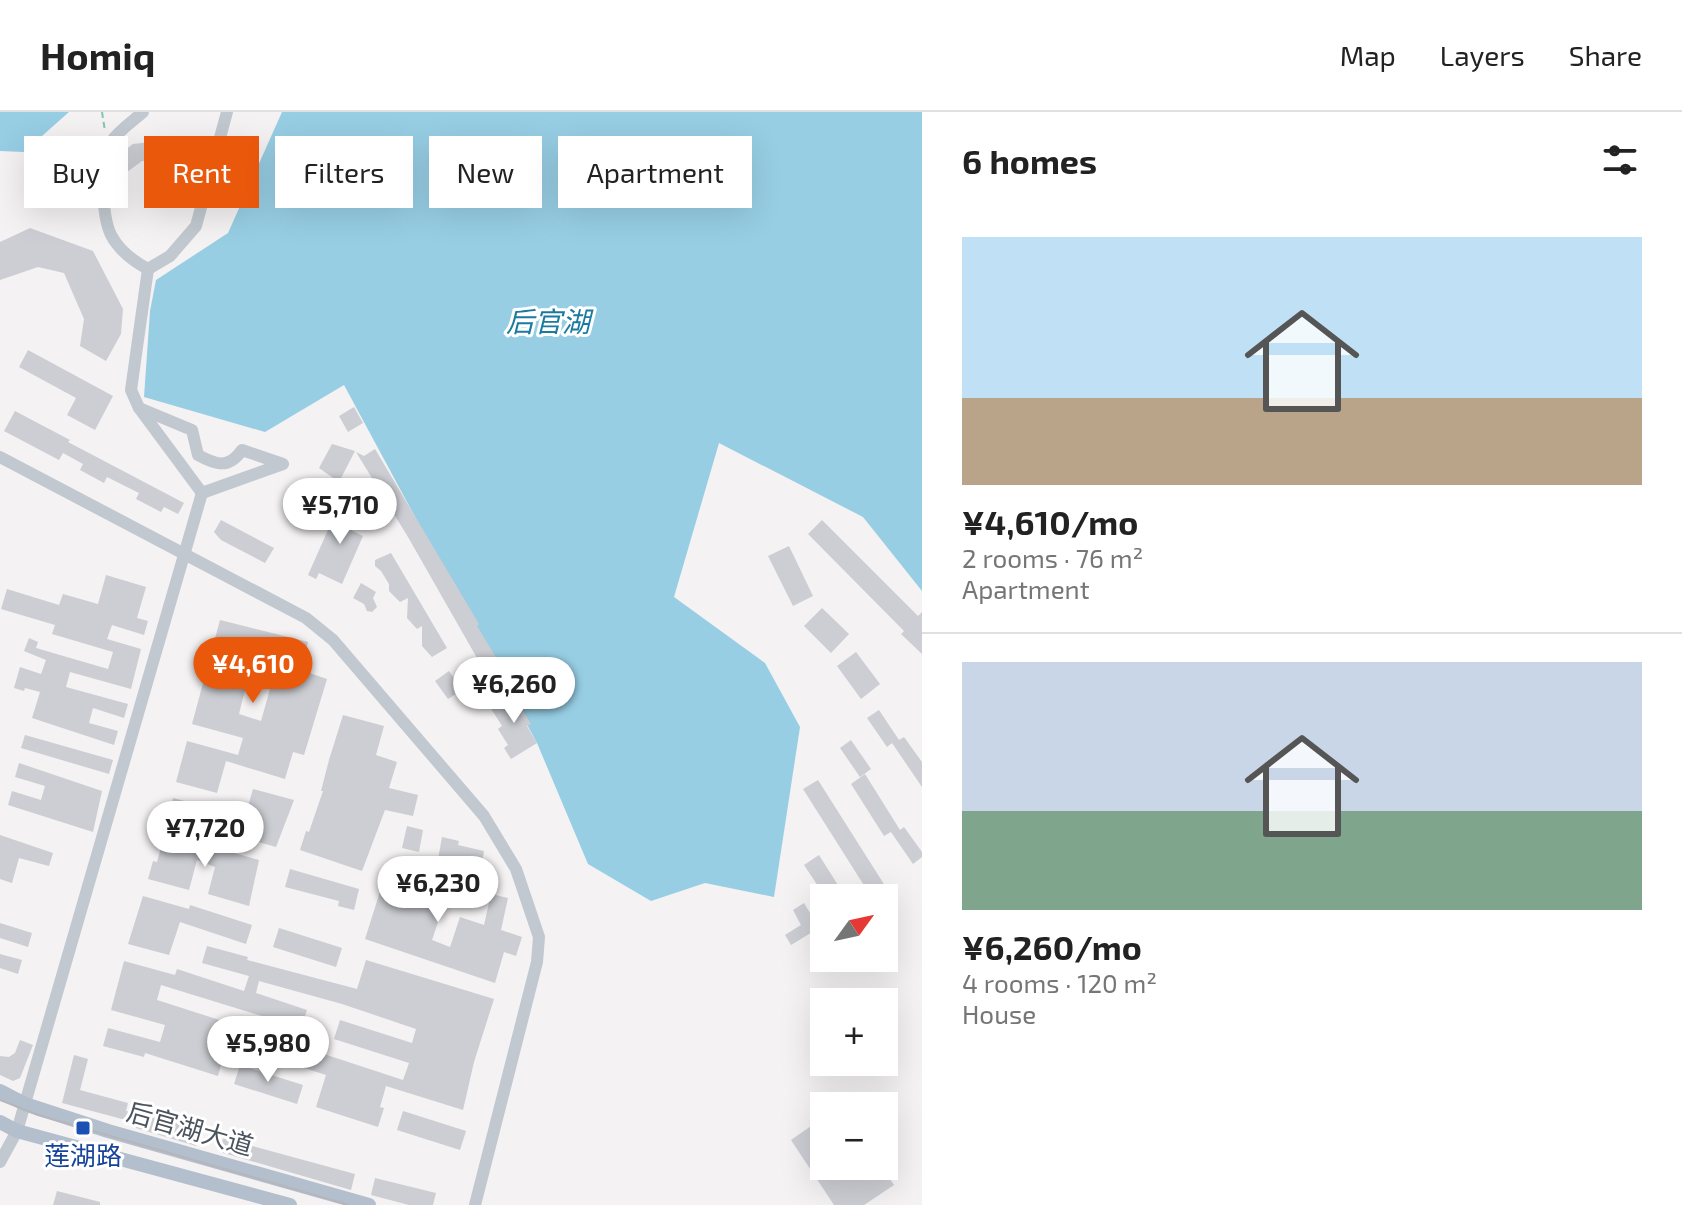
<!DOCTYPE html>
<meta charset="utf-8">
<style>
:root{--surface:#fff;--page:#f6f6f6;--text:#222;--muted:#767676;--line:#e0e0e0;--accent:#ea580c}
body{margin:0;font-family:"Exo 2","Noto Sans SC",sans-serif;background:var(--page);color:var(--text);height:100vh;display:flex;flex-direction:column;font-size:30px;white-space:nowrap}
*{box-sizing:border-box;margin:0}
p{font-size:26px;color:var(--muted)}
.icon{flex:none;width:44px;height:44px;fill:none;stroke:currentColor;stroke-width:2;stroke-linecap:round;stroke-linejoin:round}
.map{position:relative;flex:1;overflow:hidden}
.sheet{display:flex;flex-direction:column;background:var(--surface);width:760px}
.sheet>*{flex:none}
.hud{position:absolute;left:24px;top:24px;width:760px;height:72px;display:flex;gap:16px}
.needle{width:52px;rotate:57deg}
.tools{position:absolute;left:810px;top:772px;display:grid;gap:16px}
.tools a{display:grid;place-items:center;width:88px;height:88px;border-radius:0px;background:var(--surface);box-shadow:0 8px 32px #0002;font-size:40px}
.price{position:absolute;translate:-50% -68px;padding:0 18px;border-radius:28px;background:#fff;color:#222;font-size:26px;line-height:52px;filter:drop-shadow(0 2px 4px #0008)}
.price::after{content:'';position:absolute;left:50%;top:48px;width:24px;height:18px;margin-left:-12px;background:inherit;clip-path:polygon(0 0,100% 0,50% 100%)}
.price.on{background:var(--accent);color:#fff}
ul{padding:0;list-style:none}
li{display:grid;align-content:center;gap:16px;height:424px;padding:0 40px}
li+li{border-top:2px solid var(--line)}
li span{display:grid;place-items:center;height:248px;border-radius:0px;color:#555}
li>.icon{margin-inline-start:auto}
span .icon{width:144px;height:144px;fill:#fffc;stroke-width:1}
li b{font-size:34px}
h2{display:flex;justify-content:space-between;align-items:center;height:96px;padding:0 40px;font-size:34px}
.tag{padding:0 28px;border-radius:0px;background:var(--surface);box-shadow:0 8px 32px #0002;font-size:28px;line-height:72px}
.tag.on{background:var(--accent);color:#fff}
header{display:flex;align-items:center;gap:48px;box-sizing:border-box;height:112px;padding:0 40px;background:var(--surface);border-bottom:2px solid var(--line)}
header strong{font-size:38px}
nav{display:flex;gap:44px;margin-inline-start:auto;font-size:28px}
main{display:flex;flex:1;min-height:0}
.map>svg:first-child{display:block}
.water{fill:#97cee4}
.building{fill:#ccced3;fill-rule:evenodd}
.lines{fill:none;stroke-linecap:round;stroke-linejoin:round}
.path{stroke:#81c7aa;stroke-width:2;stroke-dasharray:6 4;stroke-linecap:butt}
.minor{stroke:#c1c8cf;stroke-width:12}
.major{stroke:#b4bfcd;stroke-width:14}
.tram{stroke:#b4b6bb;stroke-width:2}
.transit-dot{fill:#1a4fb4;stroke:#fff;stroke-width:3}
.labels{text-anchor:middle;stroke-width:6;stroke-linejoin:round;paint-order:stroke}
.street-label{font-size:26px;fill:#4b535d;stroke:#fff}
.transit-label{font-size:26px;fill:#164399;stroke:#fff}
.water-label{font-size:28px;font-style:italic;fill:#1b7aa0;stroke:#fff}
</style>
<header>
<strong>Homiq</strong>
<nav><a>Map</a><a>Layers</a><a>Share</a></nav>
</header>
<main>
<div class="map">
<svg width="922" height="1093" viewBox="0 0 922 1093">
<rect width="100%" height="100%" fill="#f4f2f2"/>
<g class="water">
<path d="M0 0H69L24 40 0 39Z"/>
<path d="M282 0H922V479L863 405 719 331 674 485 765 551 800 615 774 785 705 771 651 789 588 752 537 631 344 273 265 320 144 285 150 199 156 168 228 121Z"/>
</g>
<g class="building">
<path d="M159 29 177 36 199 58 188 71 173 53 159 48 142 49 127 60 116 45 133 32Z"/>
<path d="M30 116 93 139 123 197 121 222 106 249 80 234 84 207 64 161 38 155 0 168V130Z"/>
<path d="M28 238 113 284 95 318 67 303 76 286 19 255Z"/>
<path d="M354 295 363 311 348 320 339 304Z"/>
<path d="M15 299 70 328 68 330 184 391 178 402 164 395 161 400 136 387 139 381 107 365 104 371 80 358 83 352 63 341 59 348 4 319Z"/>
<path d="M332 332 355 339 339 370 319 356Z"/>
<path d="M375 337 479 512 477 514 508 565 493 574 408 425 356 340 364 344Z"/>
<path d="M362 391 371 406 351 418 363 424 342 472 319 461 316 467 308 463 332 409 347 416 346 398Z"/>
<path d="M221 408 274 436 265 451 221 428 214 420Z"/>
<path d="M822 408 918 504 922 500V542L901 522 904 519 808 422Z"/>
<path d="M789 434 813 484 793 494 768 444Z"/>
<path d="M391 441 447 536 432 545 422 534V514L417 517 407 506 408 486 400 490 389 479V472L381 459 375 454V448Z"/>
<path d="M106 463 146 475 137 506 148 509 144 523 112 513 107 527 141 537 131 577 70 560 66 575 128 592 124 606 93 596 89 611 118 619 114 633 32 606 40 580 25 576 24 579 14 576 20 555 41 562 46 548 24 539 29 526 38 530 36 536 108 557 113 540 52 522 55 513 1 497 7 477 59 493 63 482 98 492Z"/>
<path d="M361 471 376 480 373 486 377 495 372 500 367 499 364 492 353 486Z"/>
<path d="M822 496 849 522 831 541 804 514Z"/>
<path d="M220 508 308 530 301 558 327 567 304 643 293 640 285 667 226 649 217 681 176 670 187 629 238 643 243 626 192 612ZM249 562 272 570 261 609 239 602Z"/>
<path d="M856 540 880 572 861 587 837 554Z"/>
<path d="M449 559 462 578 448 587 435 569Z"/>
<path d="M516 578 523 590 519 592 531 612 527 614 537 631 511 647 504 636 508 633 498 617 502 614 490 595Z"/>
<path d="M879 598 899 628 904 625 922 650V675L892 631 887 635 867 606Z"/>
<path d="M343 603 384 614 376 643 397 650 389 676 418 683 413 704 385 698 362 759 300 738 306 719 309 720 323 679H321L329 648Z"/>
<path d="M25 623 113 648 109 662 21 636Z"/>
<path d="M851 628 871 657 860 665 840 636Z"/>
<path d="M19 651 102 679 93 720 8 693 12 679 41 688 45 674 15 665Z"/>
<path d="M865 662 900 718 904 715 922 740V745L913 752 891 720 884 724 851 672Z"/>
<path d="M818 668 887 777 872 786 803 677Z"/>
<path d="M253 677 294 688 276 735 169 704 173 686 245 705Z"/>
<path d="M407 714 423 718 419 740 402 736Z"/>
<path d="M165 721 259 748 249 794 208 782 215 755 197 748 189 778 148 767 153 749 157 750Z"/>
<path d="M0 723 53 741 49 754 19 746 12 771 0 767Z"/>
<path d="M442 725 459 729 458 733 484 739 480 761 463 757 464 753 438 747Z"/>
<path d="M819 743 846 786H826L804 753Z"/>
<path d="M390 748 452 768 432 828 450 835 460 805 484 813 491 782 508 786 501 818 522 825 516 844 504 840 495 871 365 827Z"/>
<path d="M290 757 359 777 354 798 338 794 339 789 285 775Z"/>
<path d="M143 784 189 797 190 793 252 813 246 832 180 810 169 843 128 832Z"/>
<path d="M804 791 819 816 791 833 785 823 801 813 793 798Z"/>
<path d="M0 811 32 821 28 835 0 826Z"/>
<path d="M279 816 342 836 336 855 273 835Z"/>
<path d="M207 834 248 845 247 848 357 877 366 848 494 887 474 950 463 998 386 974 380 995 384 996 378 1015 316 995 326 963 245 937 251 918 403 968 409 951 334 927 340 908 412 931 416 917 342 892 259 869 256 881 307 898 301 916 161 873 157 888 232 912 218 964 145 941 144 945 103 934 108 916 160 930 165 913 111 898 124 849 175 863 177 857 244 879 249 864 202 851Z"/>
<path d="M0 842 22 848 18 862 0 856Z"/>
<path d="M20 928 33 933 20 966 13 969 0 963V944L9 945 15 941Z"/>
<path d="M74 943 88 947 80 978 128 991 126 999 200 1017 196 1034 136 1016 137 1011 62 991Z"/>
<path d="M240 953 303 973 297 992 234 972Z"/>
<path d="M403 999 466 1019 460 1038 397 1018Z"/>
<path d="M824 1005V1054H881L894 1073 864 1093H834L791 1028Z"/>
<path d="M223 1026 355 1062 351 1078 220 1040Z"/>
<path d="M375 1066 436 1081 433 1093H409L371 1083Z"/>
<path d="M57 1079 100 1090V1093H53Z"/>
</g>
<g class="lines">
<path class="path" d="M102 0 105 19"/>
<g class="minor">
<path d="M143 0C133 9 118 19 111 30 99 49 102 104 111 123 119 138 133 149 148 157"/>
<path d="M148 157 131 278 139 296 202 381"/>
<path d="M148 157 170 144 196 114 227 0"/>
<path d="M0 345 306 506 333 528 484 704 516 757 539 825 537 850 475 1093"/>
<path d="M0 1050 17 1019 202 381 283 352 242 338C229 357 216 353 198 343L192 318 139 296"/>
</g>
<g class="major">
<path d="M0 979 25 992 108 1019 369 1093"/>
<path d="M0 1010 17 1019 290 1093"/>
</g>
<path class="tram" d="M0 988 38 1003 349 1093"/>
</g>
<rect class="transit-dot" x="75" y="1008" width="16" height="16" rx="4"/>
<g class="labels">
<g class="street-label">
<text transform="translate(190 1017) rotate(16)" y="9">后官湖大道</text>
</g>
<g class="transit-label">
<text x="83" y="1053">莲湖路</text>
</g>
<g class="water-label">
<text x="548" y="220">后官湖</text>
</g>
</g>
</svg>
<div class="tools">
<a><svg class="needle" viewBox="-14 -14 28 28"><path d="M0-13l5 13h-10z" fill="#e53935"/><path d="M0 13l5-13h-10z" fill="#767676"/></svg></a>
<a>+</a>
<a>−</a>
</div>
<b class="price" style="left:340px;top:434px">¥5,710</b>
<b class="price on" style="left:253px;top:593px">¥4,610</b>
<b class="price" style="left:514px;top:613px">¥6,260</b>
<b class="price" style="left:205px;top:757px">¥7,720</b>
<b class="price" style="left:438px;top:812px">¥6,230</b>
<b class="price" style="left:268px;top:972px">¥5,980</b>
<div class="hud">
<a class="tag">Buy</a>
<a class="tag on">Rent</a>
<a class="tag">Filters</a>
<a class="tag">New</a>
<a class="tag">Apartment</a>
</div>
</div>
<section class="sheet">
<h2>6 homes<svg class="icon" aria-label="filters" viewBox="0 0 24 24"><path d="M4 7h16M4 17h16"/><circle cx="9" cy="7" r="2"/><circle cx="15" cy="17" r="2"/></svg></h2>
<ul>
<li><span style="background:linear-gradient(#bfe0f5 65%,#b9a48a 0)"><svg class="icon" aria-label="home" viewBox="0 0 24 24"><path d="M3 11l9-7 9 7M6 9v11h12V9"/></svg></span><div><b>¥4,610/mo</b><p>2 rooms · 76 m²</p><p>Apartment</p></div></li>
<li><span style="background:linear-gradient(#c9d6e8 60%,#7fa58c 0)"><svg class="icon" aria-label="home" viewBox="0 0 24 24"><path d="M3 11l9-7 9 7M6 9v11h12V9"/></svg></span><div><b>¥6,260/mo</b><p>4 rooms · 120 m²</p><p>House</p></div></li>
</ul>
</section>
</main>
